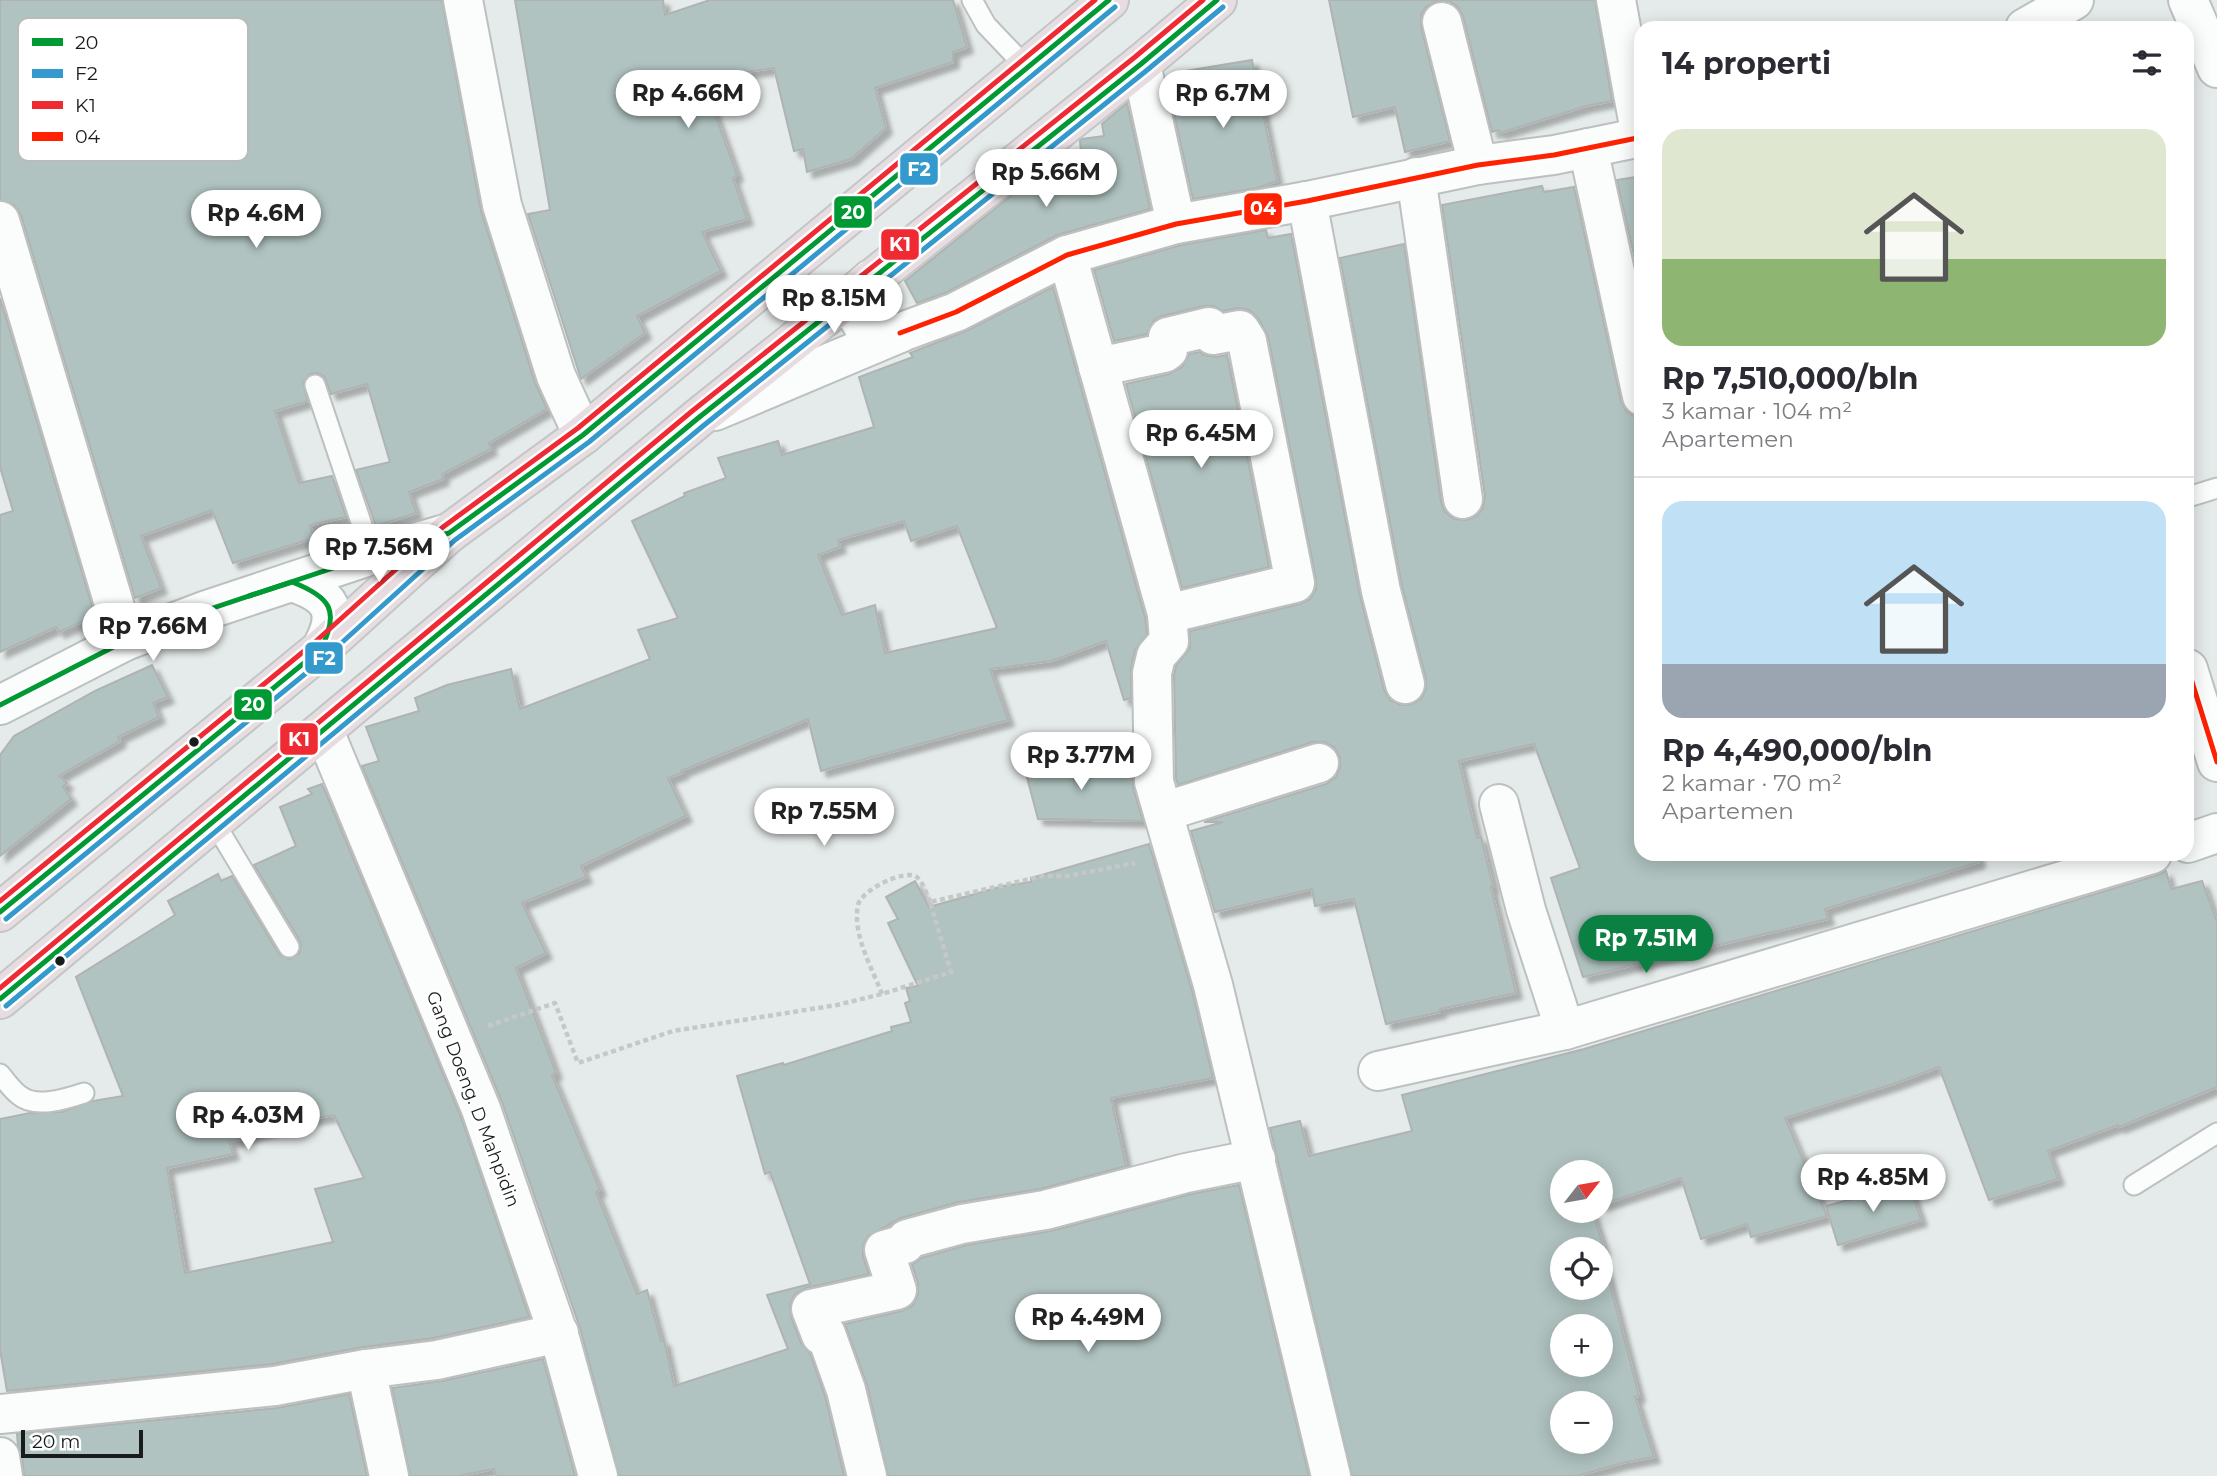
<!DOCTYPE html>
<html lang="id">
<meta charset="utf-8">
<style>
:root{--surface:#fff;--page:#f2f2f3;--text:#2b2b33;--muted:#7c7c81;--line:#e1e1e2;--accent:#0b8043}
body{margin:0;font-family:Montserrat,sans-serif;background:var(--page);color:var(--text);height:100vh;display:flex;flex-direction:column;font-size:26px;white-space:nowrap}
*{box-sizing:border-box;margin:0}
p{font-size:23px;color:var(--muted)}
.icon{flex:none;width:38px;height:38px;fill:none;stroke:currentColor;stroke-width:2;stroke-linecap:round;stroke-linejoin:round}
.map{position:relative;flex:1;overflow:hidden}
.sheet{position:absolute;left:1634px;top:21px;width:560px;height:840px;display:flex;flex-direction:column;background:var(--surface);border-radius:21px;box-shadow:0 4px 18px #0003}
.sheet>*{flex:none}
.needle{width:46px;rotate:59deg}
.tools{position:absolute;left:1550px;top:1160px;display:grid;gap:14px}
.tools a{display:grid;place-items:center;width:63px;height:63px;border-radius:50%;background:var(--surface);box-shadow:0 4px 18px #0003;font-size:35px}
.scale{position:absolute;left:21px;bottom:18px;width:122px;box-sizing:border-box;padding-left:7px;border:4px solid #181c1b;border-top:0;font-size:19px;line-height:24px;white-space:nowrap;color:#181c1b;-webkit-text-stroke:5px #fff;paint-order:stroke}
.price{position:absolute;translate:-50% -60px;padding:0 16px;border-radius:24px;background:#fff;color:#222;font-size:23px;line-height:46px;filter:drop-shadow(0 2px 4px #0008)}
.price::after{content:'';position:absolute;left:50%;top:42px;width:21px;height:16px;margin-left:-10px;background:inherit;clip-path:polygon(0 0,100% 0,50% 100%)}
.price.on{background:var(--accent);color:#fff}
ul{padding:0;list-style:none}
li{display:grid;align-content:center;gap:14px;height:371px;padding:0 28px}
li+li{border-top:2px solid var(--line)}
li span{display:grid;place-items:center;height:217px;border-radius:21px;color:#555}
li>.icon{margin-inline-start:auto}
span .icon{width:126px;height:126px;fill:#fffc;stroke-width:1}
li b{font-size:30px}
h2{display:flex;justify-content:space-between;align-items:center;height:84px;padding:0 28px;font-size:30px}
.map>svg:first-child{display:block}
.building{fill:#b0c3c0;stroke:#afb3b2;stroke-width:2;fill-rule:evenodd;filter:url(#shadow)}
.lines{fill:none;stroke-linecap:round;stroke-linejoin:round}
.lane-casing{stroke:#bcc1c0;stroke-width:23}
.street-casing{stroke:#bcc1c0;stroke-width:42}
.secondary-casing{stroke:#bcc1c0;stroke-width:42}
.highway-casing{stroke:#c3c6c6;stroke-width:42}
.path{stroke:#c6c8c8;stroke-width:4.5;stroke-dasharray:5 3.5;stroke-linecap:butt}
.lane{stroke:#fbfcfc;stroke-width:19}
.street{stroke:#fbfcfc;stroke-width:38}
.secondary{stroke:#fbfcfc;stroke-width:38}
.highway{stroke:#e7dde1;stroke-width:38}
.bus-1-casing{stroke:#fff;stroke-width:10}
.bus-2-casing{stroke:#fff;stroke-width:10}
.bus-3-casing{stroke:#fff;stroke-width:10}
.bus-4-casing{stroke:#fff;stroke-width:10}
.bus-1{stroke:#093;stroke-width:5}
.bus-2{stroke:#3499cc;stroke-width:5}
.bus-3{stroke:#ef2a33;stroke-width:5}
.bus-4{stroke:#f20;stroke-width:5}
.bus-dot{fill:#181c1b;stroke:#fff;stroke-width:2.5}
.labels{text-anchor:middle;stroke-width:5;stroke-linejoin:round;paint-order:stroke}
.street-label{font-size:18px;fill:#181c1b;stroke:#fff}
.key{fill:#fff;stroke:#babbbb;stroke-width:2}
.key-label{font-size:19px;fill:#181c1b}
.line-badge{stroke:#fff;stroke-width:2.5}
.badge-label{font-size:19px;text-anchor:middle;font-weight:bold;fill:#fff}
</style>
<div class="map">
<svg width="2217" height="1476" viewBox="0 0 2217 1476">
<defs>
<filter id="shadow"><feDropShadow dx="6" dy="6" stdDeviation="2" flood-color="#0004"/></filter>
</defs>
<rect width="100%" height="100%" fill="#e5ebea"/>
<g class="building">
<path d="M0 0H442L481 211 535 383 547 409 489 443 491 449 442 474 443 479 409 492 416 513 376 526 356 470 390 462 367 384 331 394 324 376 317 373 310 374 303 383 308 401 275 411 299 483 332 476 346 517 310 525 314 538 233 563 212 510 141 536 161 588 135 598 21 215 14 205 0 200Z"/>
<path d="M515 0H663L665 15 710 0H953L967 47 953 52V62L875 88 886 128 851 159 807 172 803 149 794 151 774 68 702 78 737 175 733 178 747 219 702 232 721 271 637 316 645 333 581 379 528 214 550 210Z"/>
<path d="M1329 0H1595L1612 101 1586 106 1500 133 1499 130 1492 132 1463 16 1458 7 1449 1H1437L1426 7 1421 15V27L1450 141 1405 152 1395 107 1353 117Z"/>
<path d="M1252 60 1277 181 1257 188 1193 199 1169 91 1182 88 1179 72Z"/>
<path d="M1127 103 1150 209 1057 235 947 292 917 303 905 281 1023 186 1045 176 1043 170 1061 156 1081 152 1080 141 1082 139 1104 136 1102 124Z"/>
<path d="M1642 176V291L1617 180Z"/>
<path d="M1542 186 1544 192 1574 187 1621 401 1626 411 1635 417H1642V854H1978L1979 862 1825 909 1828 919 1583 977 1551 878 1580 868 1534 744 1459 761 1477 838 1481 837 1493 887H1491L1516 993 1440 1009V1012L1386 1024 1354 899 1315 906 1312 889 1215 912 1191 831 1223 822H1204L1326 784 1336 777 1340 767V757L1334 747 1324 742H1312L1178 785 1176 779 1174 675 1176 666 1190 648V631L1300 604 1310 599 1316 589V579L1268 336 1258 318 1249 310 1237 308 1223 311 1214 306H1204L1162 316 1154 320 1147 334 1114 341 1094 270 1181 245 1266 230 1268 238 1291 234 1360 596 1384 690 1390 700 1400 705H1410L1421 699 1426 689V679L1402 586 1340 258 1404 244 1441 502 1445 512 1454 519 1467 520 1477 516 1483 508 1485 496 1442 205Z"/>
<path d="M1053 287 1145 618 1147 634 1135 650 1131 668V698L1124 700 1106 641 1051 661 990 669 1008 720 821 771 808 719 681 771 682 773 668 778 686 816 581 866 586 877 522 903 546 953 516 968 556 1073 552 1075 600 1190 596 1192 637 1294 647 1290 661 1341 664 1340 674 1386 788 1349 767 1295 810 1284 770 1172 765 1174 737 1076 783 1063 784 1065 892 1031 891 1027 911 1022 905 1003 910 1001 906 988 918 986 888 923 898 919 886 897 915 881 929 907 1003 886 1031 882V878L1149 844 1192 991 1213 1078 1111 1098 1126 1166 1040 1189 958 1202 901 1218 868 1236 863 1246V1257L869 1274 806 1288 795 1294 790 1305 791 1317 801 1343 810 1353 825 1396 844 1476H619L580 1328 502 1102 362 766 379 761 366 727 419 711 415 698 447 685 511 669 520 709 650 659 638 630 678 618 632 521 685 496 684 493 726 478 718 458 778 441 782 455 874 427 859 377 913 357 910 353 966 331ZM904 521 911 541 957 526 997 628 885 653 875 605 842 615 818 555 840 547 838 540Z"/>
<path d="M0 298 95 616 59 632 56 627 0 652V515L13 511 0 467Z"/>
<path d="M1200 352 1204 355 1216 357 1227 355 1269 567 1182 588 1126 384 1169 374 1182 367 1189 354Z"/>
<path d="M152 665 168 697 153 703 159 717 118 737 120 741 59 776 67 783 63 787 71 799 0 856V755L14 736 95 691Z"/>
<path d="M1070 755 1074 780 1132 764 1133 788 1143 821 1038 819 1023 762Z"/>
<path d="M322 784 461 1117 529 1317 433 1338 363 1347 272 1364 7 1391 0 1350V1119L30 1113 62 1112 93 1101 123 1096 76 977 175 915 168 901 218 874 221 881 232 876 279 954 289 959 299 954 301 947 300 941 254 865 296 846 280 807 312 794 308 789ZM334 1115 364 1178 315 1189 333 1242 185 1273 167 1168 233 1154 229 1142 300 1121Z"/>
<path d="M2166 871 2171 889 2202 881 2217 922V1087L2119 1127 2118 1125 2048 1151 2058 1179 1989 1200 1939 1067 1893 1084 1785 1118 1827 1216 1751 1237 1747 1224 1701 1239 1681 1178 1601 1205V1172H1563V1211H1592L1604 1249 1563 1250V1288H1601V1250L1639 1396 1635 1397 1654 1457 1622 1463 1577 1476H1352L1270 1128 1300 1121 1309 1156 1412 1131 1402 1095 1584 1049 2158 875ZM1563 1326H1601V1365H1563ZM1563 1404H1601V1442H1563Z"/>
<path d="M1909 1184 1921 1220 1838 1245 1826 1206Z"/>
<path d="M1239 1185 1309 1476H888L867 1385 845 1324 902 1311 912 1306 918 1295V1283L912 1265 921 1258 967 1245 1051 1231 1191 1194Z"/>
<path d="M543 1359 575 1476H496L494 1469 458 1476H410L392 1388 442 1381Z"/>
<path d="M349 1394 367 1476H24L22 1454 18 1446 17 1434 277 1408Z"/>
</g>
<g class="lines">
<defs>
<g id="lane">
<path d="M972 0 986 25 1027 68"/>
<path d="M315 385 372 555"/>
<path d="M2188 497 2217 488"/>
<path d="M214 822 289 947"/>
<path d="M0 1074C6 1081 12 1090 19 1095 35 1109 66 1099 84 1093"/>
<path d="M2134 1185 2217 1133"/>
</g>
<g id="street">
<path d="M463 0 502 205 556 376 583 435"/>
<path d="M1616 0 1641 137"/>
<path d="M2188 0 2217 68"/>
<path d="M1442 22 1478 165"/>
<path d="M2025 28 2074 0"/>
<path d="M1141 64 1176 224"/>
<path d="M1588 148 1642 396"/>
<path d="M1416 177 1463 499"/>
<path d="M1307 201 1381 591 1405 684"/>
<path d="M0 221 125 641"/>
<path d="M1067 255 1167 614 1169 641 1156 656 1152 673 1154 782 1213 985 1331 1476"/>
<path d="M1098 367 1164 353 1168 350V337L1209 327 1213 335 1240 330 1247 341 1295 583 1167 614"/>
<path d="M324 731 481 1109 561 1342 598 1476"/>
<path d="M1499 804 1526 910 1565 1030"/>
<path d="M1163 812 1319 763"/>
<path d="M2188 843 2217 833"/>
<path d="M1378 1071 1565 1030 2152 854"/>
<path d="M366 1369 389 1476"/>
<path d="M0 1414 275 1386 366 1369 437 1360 559 1333"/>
<path d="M0 1457 3 1476"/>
<path d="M867 1476 846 1390 826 1334 821 1335 811 1309 897 1290 884 1250 905 1244 907 1239 962 1224 1045 1210 1186 1173 1256 1159"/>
</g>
<g id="secondary">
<path d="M871 279 861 288 856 301V314L863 326 874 334 888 337 956 312 1067 255 1176 224 1307 201 1478 165 1554 155 1642 137"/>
<path d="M715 411 900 333"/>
<path d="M292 582C331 595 342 611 321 649"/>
<path d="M2188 669 2217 762"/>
<path d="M0 705 125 641 207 610 372 555 449 533"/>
</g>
<g id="highway">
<path d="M0 912 321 649 449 533 583 435 1109 0"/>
<path d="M0 999 697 419 1141 64 1217 0"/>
</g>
</defs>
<use href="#lane" class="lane-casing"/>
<use href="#street" class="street-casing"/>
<use href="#secondary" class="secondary-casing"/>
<use href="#highway" class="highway-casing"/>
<g class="path">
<path d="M882 994C872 968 852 934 858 905 861 890 907 867 918 878 923 883 927 895 930 902"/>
<path d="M488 1026 555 1003 578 1063 673 1031 837 1005 882 994 951 972 930 902 1043 876H1068L1135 863"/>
</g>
<use href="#lane" class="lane"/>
<use href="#street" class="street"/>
<use href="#secondary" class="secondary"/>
<use href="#highway" class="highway"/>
<defs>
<g id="bus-1">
<path d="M0 705 125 641 207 610 372 555 449 533 583 435 1109 0"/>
<path d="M0 912 321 649C340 611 331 597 292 582L249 596"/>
<path d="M0 999 697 419 1141 64 1217 0"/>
</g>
<g id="bus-2">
<path d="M6 919 327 656 455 540 589 442 1115 7"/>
<path d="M6 1006 703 426 1146 71 1223 7"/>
</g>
<g id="bus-3">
<path d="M0 901 315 642 443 527 578 428 1095 0"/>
<path d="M0 988 691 412 1135 57 1203 0"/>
</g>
<g id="bus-4">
<path d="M900 333 956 312 1067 255 1176 224 1307 201 1478 165 1554 155 1642 137"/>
<path d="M2188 669 2217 762"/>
</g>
</defs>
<use href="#bus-1" class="bus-1-casing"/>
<use href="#bus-2" class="bus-2-casing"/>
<use href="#bus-3" class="bus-3-casing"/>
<use href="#bus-4" class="bus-4-casing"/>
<use href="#bus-1" class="bus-1"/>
<use href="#bus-2" class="bus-2"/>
<use href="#bus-3" class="bus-3"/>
<use href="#bus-4" class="bus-4"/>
</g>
<g class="bus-dot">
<circle cx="194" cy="742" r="6"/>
<circle cx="60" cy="961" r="6"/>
</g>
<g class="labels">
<g class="street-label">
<text transform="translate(473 1099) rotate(69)" y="6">Gang Doeng. D Mahpidin</text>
</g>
</g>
<rect x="18" y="18" width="230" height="143" rx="10" class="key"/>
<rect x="32" y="38" width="31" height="8" fill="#093"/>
<rect x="32" y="69" width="31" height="9" fill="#3499cc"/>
<rect x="32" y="101" width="31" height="8" fill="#ef2a33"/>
<rect x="32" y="132" width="31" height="9" fill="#f20"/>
<g class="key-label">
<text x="75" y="49">20</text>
<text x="75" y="80">F2</text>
<text x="75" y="112">K1</text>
<text x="75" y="143">04</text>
</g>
<g class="line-badge">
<rect x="899" y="152" width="40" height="34" rx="7" fill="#3499cc"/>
<rect x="1243" y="192" width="40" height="34" rx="7" fill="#f20"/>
<rect x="833" y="195" width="40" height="34" rx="7" fill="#093"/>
<rect x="880" y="228" width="40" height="33" rx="7" fill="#ef2a33"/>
<rect x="304" y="641" width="40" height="34" rx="7" fill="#3499cc"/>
<rect x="233" y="688" width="40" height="33" rx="7" fill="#093"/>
<rect x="279" y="722" width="40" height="34" rx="7" fill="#ef2a33"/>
</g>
<g class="badge-label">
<text x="919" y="176">F2</text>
<text x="1263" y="215">04</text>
<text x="853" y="219">20</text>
<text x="900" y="251">K1</text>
<text x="324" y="665">F2</text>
<text x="253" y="711">20</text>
<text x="299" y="746">K1</text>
</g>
</svg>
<div class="tools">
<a><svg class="needle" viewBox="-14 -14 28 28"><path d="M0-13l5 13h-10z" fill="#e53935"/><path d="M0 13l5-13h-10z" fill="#7c7c81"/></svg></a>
<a><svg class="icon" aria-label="locate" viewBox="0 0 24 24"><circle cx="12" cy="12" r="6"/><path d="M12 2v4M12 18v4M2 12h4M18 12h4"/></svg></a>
<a>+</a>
<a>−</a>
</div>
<div class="scale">20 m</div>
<b class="price" style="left:688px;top:130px">Rp 4.66M</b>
<b class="price" style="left:1223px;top:130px">Rp 6.7M</b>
<b class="price" style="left:1046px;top:209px">Rp 5.66M</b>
<b class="price" style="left:256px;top:250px">Rp 4.6M</b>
<b class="price" style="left:834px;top:335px">Rp 8.15M</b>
<b class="price" style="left:1201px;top:470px">Rp 6.45M</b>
<b class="price" style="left:379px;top:584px">Rp 7.56M</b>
<b class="price" style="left:153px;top:663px">Rp 7.66M</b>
<b class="price" style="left:1081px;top:792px">Rp 3.77M</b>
<b class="price" style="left:824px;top:848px">Rp 7.55M</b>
<b class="price on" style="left:1646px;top:975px">Rp 7.51M</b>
<b class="price" style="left:248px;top:1152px">Rp 4.03M</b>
<b class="price" style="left:1873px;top:1214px">Rp 4.85M</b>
<b class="price" style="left:1088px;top:1354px">Rp 4.49M</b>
<section class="sheet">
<h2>14 properti<svg class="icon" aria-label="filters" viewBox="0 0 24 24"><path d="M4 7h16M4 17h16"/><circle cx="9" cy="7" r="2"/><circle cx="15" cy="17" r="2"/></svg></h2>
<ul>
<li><span style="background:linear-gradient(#dfe7d0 60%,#8fb573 0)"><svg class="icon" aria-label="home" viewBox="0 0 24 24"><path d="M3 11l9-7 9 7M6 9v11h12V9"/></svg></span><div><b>Rp 7,510,000/bln</b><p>3 kamar · 104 m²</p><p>Apartemen</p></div></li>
<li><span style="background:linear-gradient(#bfe0f5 75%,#9aa5b1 0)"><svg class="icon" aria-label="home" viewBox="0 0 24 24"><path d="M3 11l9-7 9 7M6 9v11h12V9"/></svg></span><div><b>Rp 4,490,000/bln</b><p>2 kamar · 70 m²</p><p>Apartemen</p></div></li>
</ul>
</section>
</div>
